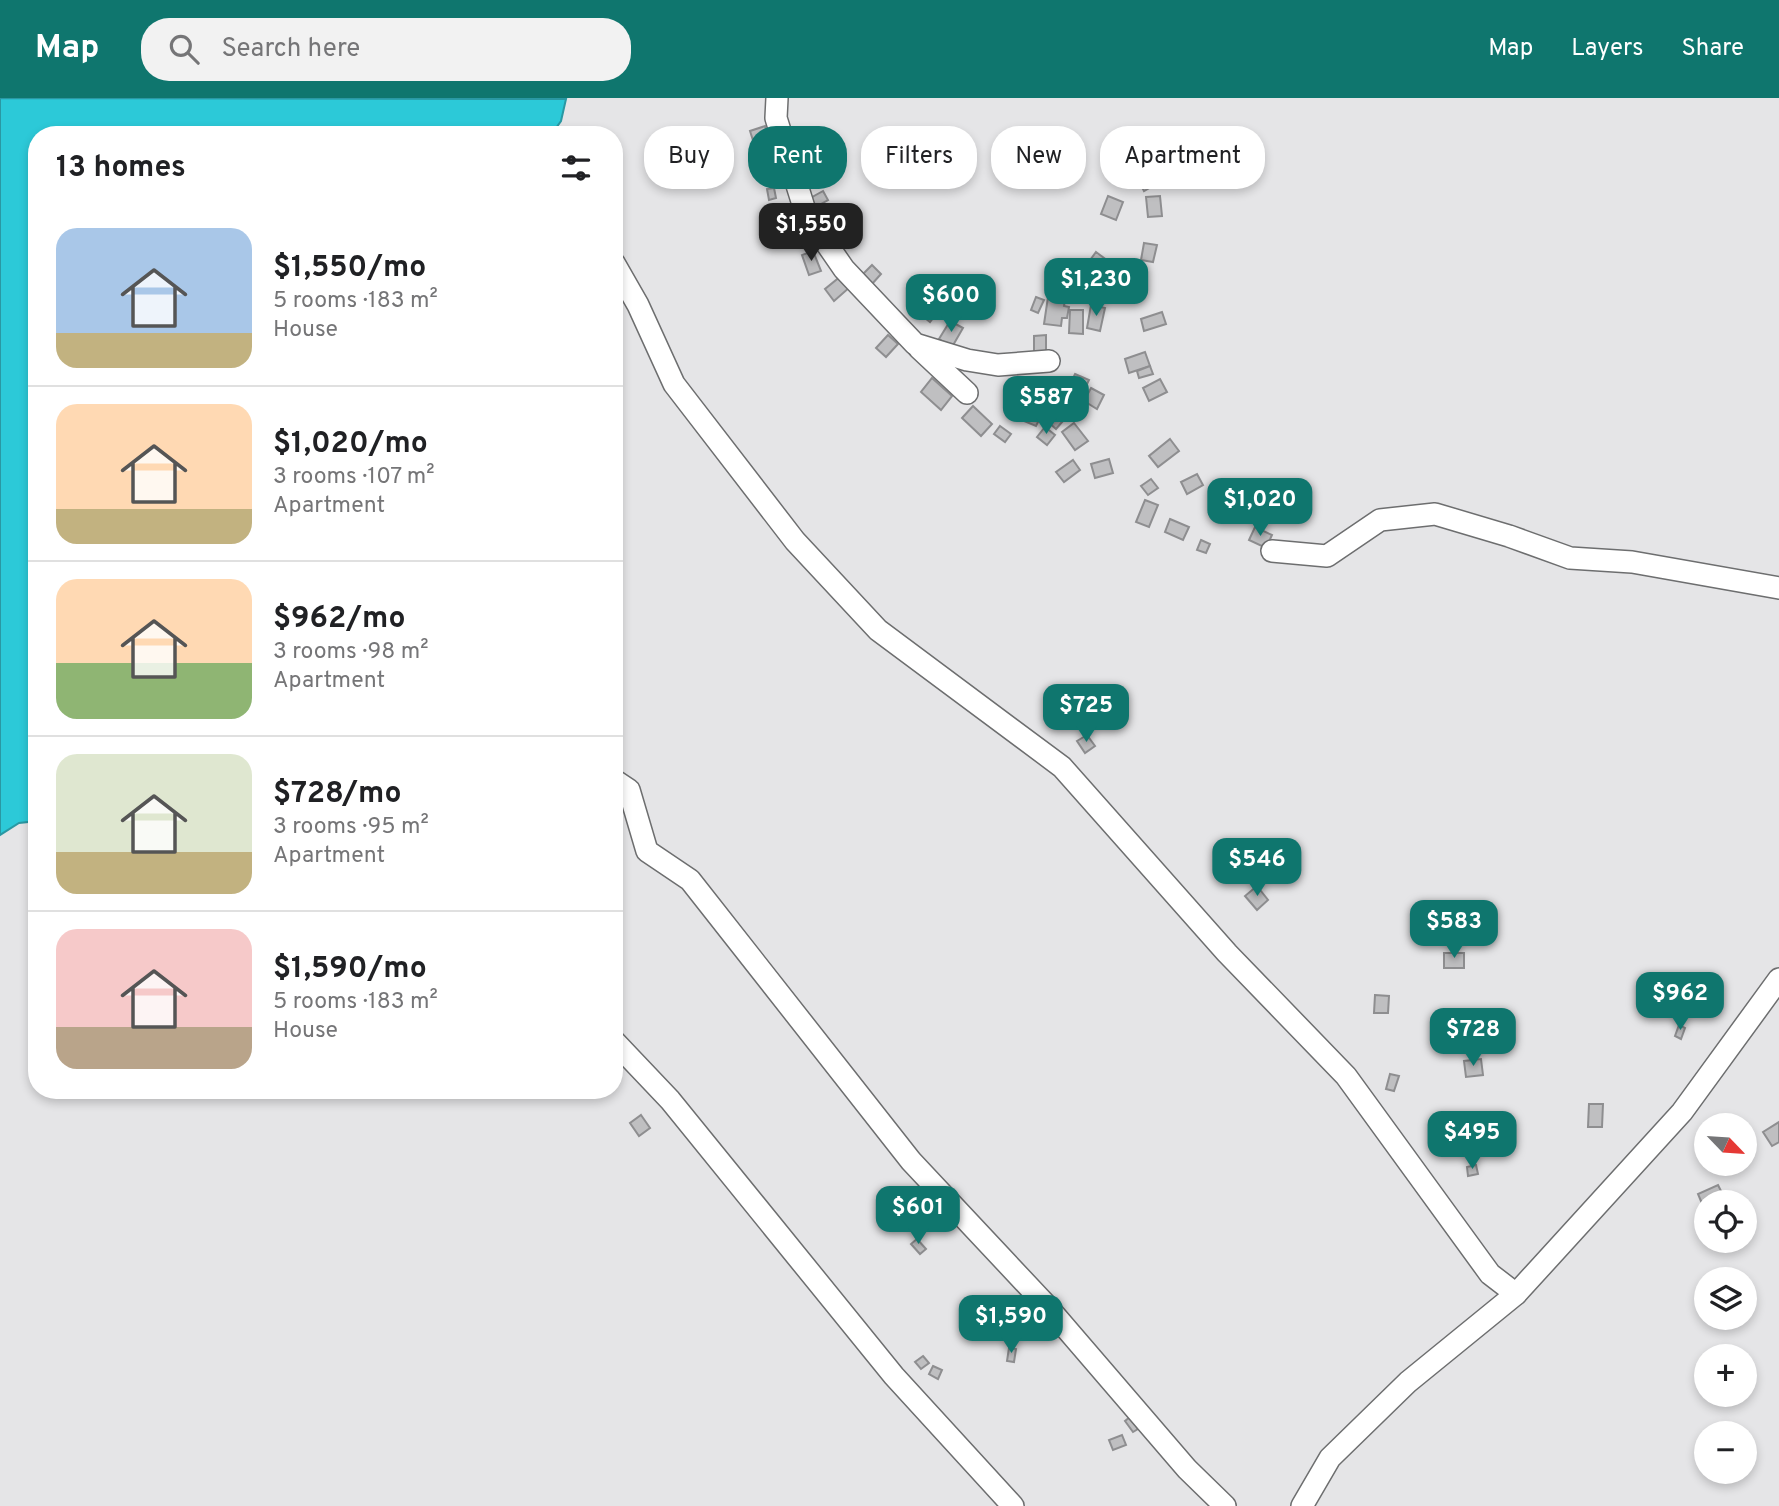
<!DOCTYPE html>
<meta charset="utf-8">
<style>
:root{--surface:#fff;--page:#f2f2f2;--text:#202124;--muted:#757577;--line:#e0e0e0;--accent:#0f766e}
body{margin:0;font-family:Overpass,sans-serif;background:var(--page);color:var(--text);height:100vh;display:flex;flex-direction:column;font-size:26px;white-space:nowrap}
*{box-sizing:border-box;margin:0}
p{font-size:23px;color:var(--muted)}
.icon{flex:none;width:38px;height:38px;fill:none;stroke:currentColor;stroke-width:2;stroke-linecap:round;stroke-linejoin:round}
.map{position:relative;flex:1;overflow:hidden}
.sheet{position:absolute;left:28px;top:28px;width:595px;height:973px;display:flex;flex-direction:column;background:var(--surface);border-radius:28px;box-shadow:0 4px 10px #0003}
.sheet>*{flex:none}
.top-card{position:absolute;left:644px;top:28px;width:665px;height:63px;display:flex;gap:14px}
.needle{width:46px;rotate:115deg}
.tools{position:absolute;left:1694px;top:1015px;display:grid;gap:14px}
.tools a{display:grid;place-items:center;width:63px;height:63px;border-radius:50%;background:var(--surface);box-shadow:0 4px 10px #0003;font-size:35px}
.price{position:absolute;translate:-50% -60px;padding:0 16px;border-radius:14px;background:var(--accent);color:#fff;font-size:23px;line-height:46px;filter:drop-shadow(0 2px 4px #0008)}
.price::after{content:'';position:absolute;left:50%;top:42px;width:21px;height:16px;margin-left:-10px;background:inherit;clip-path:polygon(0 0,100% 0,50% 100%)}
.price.on{background:#222;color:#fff}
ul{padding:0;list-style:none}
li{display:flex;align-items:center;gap:21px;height:175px;padding:0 28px}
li+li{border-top:2px solid var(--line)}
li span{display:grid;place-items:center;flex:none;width:196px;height:140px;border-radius:21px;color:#555}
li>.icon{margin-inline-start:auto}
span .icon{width:84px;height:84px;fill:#fffc;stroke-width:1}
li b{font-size:30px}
h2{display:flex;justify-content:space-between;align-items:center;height:84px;padding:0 28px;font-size:30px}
.tag{padding:0 24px;border-radius:28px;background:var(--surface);box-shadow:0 4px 10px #0003;font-size:24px;line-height:63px}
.tag.on{background:var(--accent);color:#fff}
header{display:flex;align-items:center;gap:42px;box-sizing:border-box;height:98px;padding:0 35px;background:var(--accent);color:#fff}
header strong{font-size:33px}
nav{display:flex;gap:38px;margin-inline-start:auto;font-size:24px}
.search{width:490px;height:63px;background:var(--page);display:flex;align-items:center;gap:18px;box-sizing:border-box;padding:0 24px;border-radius:28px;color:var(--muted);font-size:26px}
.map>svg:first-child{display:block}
.water{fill:#2cc9d8;stroke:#2a98a3;stroke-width:2}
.building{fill:#bfbfc1;stroke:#8e8e90;stroke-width:2}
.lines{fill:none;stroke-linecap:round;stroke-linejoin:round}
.minor-casing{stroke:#6d6e6f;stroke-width:24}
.minor{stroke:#fff;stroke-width:21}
</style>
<header>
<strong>Map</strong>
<div class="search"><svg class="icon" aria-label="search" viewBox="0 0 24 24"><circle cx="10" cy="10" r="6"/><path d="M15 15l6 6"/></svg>Search here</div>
<nav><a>Map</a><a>Layers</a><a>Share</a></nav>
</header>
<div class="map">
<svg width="1779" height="1408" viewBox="0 0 1779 1408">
<rect width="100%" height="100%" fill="#e5e5e7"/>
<path class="water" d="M0 0 566 1 561 23 551 37H37V723L19 725 0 737Z"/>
<g class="building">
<path d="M765 28 772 50 757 55 750 33Z"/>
<path d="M812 42 817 52 798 61 793 50Z"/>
<path d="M773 61 779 80 765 84 759 66Z"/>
<path d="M1150 72 1158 85 1144 93 1137 79Z"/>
<path d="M774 90 776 100 769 102 767 91Z"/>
<path d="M823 93 828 102 812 111 807 102Z"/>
<path d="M1108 98 1123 104 1116 122 1101 116Z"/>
<path d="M1160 98 1162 118 1148 119 1146 99Z"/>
<path d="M790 114 794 134 780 137 776 117Z"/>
<path d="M851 119 860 131 835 149 827 137Z"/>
<path d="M1144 145 1157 147 1153 164 1141 162Z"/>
<path d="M813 153 821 173 809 177 802 157Z"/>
<path d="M1096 154 1108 163 1097 177 1085 169Z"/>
<path d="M872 167 881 176 872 186 862 177Z"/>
<path d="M841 178 850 189 834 203 825 191Z"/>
<path d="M1087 185V200L1065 201 1064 186Z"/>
<path d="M1036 199 1044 202 1038 215 1031 212Z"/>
<path d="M1048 199 1065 202 1064 208 1069 209 1067 220H1062L1061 228 1044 226Z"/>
<path d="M928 207 937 215 930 224 920 216Z"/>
<path d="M1091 207 1105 210 1100 233 1087 230Z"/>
<path d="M1070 212H1083V236L1069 235Z"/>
<path d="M1162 214 1166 226 1144 233 1141 221Z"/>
<path d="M950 223 963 230 952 249 939 241Z"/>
<path d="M888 237 898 246 886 259 876 250Z"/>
<path d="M1046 237V258H1034V238Z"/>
<path d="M1145 254 1150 268 1129 275 1125 261Z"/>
<path d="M1150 268 1153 276 1139 280 1137 273Z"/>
<path d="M1075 276 1089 282 1078 304 1065 298Z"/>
<path d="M932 280 952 298 941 312 921 294Z"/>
<path d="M1160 281 1167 294 1149 303 1143 290Z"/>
<path d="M1091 290 1104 297 1097 311 1084 303Z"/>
<path d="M1033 302 1046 308 1036 328 1024 323Z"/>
<path d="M973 308 992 326 981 338 962 320Z"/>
<path d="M1061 309 1069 316 1056 331 1048 324Z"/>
<path d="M1074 325 1088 343 1075 352 1062 334Z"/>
<path d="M1000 328 1011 336 1005 344 994 336Z"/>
<path d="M1045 329 1055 337 1047 347 1037 339Z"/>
<path d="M1170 341 1179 353 1158 369 1149 358Z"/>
<path d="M1109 361 1113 375 1095 380 1091 366Z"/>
<path d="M1073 362 1080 372 1064 384 1056 374Z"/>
<path d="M1197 376 1203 387 1187 396 1181 384Z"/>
<path d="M1151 381 1158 390 1148 397 1141 388Z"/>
<path d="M1145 402 1158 407 1149 429 1136 424Z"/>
<path d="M1170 421 1189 429 1183 442 1165 434Z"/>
<path d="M1255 429 1272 437 1266 450 1249 442Z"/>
<path d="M1201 442 1210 446 1206 455 1197 452Z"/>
<path d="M1087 637 1095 648 1085 655 1077 643Z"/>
<path d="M1257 788 1268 802 1257 812 1245 798Z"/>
<rect x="1444" y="855" width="20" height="15"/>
<path d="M1375 897 1389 898 1388 915H1374Z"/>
<path d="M1679 927 1685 930 1681 941 1675 938Z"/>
<path d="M1481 961 1483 977 1466 979 1464 963Z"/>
<path d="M1390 976 1399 978 1394 993 1386 991Z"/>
<path d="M1589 1006H1603L1602 1029H1588Z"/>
<path d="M641 1017 650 1030 639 1038 630 1025Z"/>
<path d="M1779 1024V1044L1772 1048 1763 1034Z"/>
<path d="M1476 1067 1478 1076 1468 1078 1467 1069Z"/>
<path d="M1718 1087 1724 1099 1712 1104H1706L1703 1108 1698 1096Z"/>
<path d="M917 1141 926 1151 920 1156 911 1146Z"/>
<path d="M1009 1250 1016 1251 1014 1264 1007 1263Z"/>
<path d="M923 1258 929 1265 921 1271 915 1264Z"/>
<path d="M933 1268 942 1272 938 1281 929 1276Z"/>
<path d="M1130 1319 1138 1331 1133 1334 1125 1323Z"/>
<path d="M1122 1337 1126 1347 1113 1352 1109 1342Z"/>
</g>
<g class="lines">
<defs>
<g id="minor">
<path d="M777 0 776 20 806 116 844 171 915 246 967 262 998 267 1049 263"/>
<path d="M614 165 638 207 674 286 795 443 878 532 1062 669 1227 855 1346 978 1490 1176 1516 1196"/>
<path d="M919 250 967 295"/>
<path d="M1272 453 1327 458 1380 422 1435 416 1509 438 1570 460 1632 464 1779 490"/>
<path d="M614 682 629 692 647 753 690 782 911 1063 1046 1207 1187 1371 1225 1408"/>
<path d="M614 943 670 1002 894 1278 1013 1408"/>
<path d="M1302 1408 1330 1360 1408 1284 1516 1196 1682 1014 1779 881"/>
</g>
</defs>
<use href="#minor" class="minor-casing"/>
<use href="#minor" class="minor"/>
</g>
</svg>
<div class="tools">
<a><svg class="needle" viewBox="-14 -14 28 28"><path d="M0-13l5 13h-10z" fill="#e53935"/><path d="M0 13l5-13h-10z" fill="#757577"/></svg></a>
<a><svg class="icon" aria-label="locate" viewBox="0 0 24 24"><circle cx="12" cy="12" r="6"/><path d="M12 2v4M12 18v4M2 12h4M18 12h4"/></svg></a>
<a><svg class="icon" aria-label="layers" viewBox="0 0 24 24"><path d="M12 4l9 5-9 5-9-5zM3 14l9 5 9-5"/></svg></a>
<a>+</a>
<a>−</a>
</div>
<b class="price on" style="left:811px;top:165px">$1,550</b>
<b class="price" style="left:1096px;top:220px">$1,230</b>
<b class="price" style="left:951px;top:236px">$600</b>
<b class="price" style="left:1046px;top:338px">$587</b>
<b class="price" style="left:1260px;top:440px">$1,020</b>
<b class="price" style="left:1086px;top:646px">$725</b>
<b class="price" style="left:1257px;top:800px">$546</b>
<b class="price" style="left:1454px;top:862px">$583</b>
<b class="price" style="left:1680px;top:934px">$962</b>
<b class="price" style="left:1473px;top:970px">$728</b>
<b class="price" style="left:1472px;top:1073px">$495</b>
<b class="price" style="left:918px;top:1148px">$601</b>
<b class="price" style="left:1011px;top:1257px">$1,590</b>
<div class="top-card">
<a class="tag">Buy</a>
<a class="tag on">Rent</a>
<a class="tag">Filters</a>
<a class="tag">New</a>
<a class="tag">Apartment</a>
</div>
<section class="sheet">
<h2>13 homes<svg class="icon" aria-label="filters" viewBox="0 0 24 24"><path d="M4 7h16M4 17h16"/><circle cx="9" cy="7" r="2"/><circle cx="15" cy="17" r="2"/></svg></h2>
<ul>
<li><span style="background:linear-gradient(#a9c7e8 75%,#c2b280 0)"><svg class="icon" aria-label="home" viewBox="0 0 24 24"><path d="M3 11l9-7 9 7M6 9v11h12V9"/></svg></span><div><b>$1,550/mo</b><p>5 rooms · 183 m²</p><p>House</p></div></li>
<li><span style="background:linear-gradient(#ffd9b3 75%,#c2b280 0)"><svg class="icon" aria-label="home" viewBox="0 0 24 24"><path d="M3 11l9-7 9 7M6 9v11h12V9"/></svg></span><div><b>$1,020/mo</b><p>3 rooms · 107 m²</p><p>Apartment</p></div></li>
<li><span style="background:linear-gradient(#ffd9b3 60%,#8fb573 0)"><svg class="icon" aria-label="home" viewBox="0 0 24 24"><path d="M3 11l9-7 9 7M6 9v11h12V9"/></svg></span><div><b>$962/mo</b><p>3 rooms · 98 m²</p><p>Apartment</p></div></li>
<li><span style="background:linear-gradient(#dfe7d0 70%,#c2b280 0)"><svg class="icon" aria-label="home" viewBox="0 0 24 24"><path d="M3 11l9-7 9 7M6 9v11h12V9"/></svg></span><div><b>$728/mo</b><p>3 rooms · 95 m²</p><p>Apartment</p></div></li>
<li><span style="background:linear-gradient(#f6c9c9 70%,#b9a48a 0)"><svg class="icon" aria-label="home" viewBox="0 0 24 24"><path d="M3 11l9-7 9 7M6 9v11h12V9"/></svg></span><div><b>$1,590/mo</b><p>5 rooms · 183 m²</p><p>House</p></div></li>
</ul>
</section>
</div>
